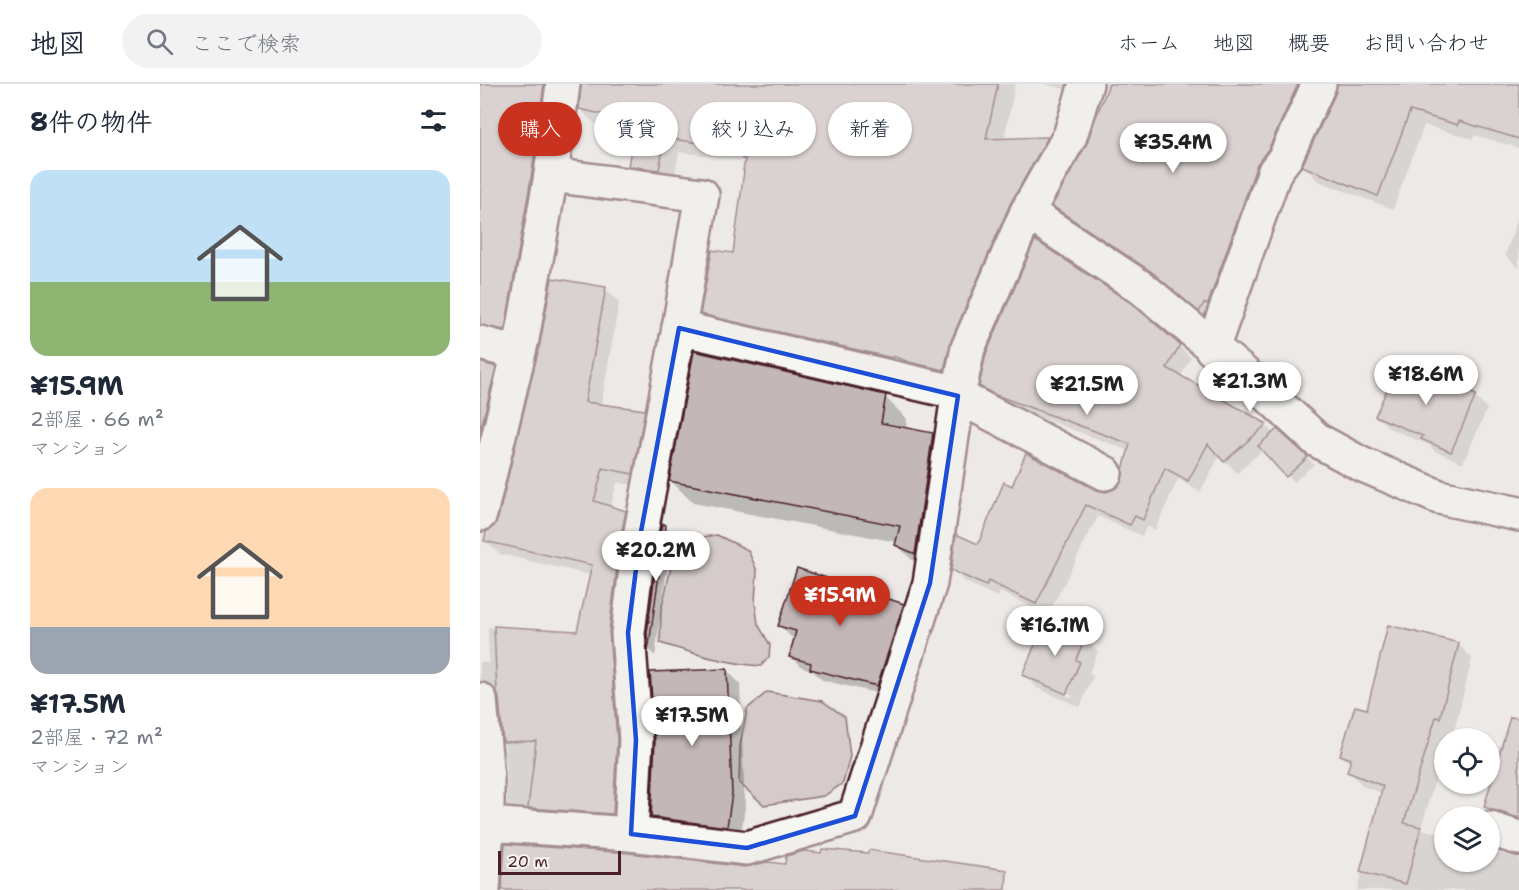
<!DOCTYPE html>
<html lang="ja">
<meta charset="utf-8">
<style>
:root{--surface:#fff;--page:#f2f2f3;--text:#1f2937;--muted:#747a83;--line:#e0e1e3;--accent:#c8321e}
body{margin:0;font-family:"Shantell Sans","Klee One",sans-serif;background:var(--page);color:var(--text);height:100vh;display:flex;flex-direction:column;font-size:22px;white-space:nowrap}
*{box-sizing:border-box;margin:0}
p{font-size:20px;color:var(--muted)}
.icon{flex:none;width:33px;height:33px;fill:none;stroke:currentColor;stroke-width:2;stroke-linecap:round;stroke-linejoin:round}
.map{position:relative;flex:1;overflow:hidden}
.side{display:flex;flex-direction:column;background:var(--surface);width:480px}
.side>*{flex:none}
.hud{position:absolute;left:18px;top:18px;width:570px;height:54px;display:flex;gap:12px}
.tools{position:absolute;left:954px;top:644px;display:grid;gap:12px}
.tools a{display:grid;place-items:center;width:66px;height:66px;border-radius:50%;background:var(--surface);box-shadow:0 2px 4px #0004;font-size:30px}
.scale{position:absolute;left:18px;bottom:15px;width:123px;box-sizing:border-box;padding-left:6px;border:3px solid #4a1f2b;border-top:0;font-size:16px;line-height:21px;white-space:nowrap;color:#4a1f2b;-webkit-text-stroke:4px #f6f6f2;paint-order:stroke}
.price{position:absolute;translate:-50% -51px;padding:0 14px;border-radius:21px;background:#fff;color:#222;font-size:20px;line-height:39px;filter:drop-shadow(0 2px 3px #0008)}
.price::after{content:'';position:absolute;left:50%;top:36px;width:18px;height:14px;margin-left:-9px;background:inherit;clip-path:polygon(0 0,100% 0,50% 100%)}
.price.active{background:var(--accent);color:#fff}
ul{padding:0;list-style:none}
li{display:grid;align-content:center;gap:12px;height:318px;padding:0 30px}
li span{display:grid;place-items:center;height:186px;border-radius:18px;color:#555}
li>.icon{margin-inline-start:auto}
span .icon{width:108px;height:108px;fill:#fffc;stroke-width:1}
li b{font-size:26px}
h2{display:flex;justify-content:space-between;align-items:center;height:72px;padding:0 30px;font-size:26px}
.pill{padding:0 21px;border-radius:27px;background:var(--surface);box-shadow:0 2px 4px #0004;font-size:21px;line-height:54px}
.pill.active{background:var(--accent);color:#fff}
header{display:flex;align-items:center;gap:36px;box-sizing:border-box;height:84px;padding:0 30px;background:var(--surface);border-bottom:2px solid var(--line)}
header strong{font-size:28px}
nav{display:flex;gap:33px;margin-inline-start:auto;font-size:21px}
.search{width:420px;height:54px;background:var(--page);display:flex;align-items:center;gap:15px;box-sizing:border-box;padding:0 21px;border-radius:33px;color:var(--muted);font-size:22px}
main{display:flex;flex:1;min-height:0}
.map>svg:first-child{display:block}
.green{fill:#d4cbca;stroke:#8f757a;stroke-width:1.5}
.shadow{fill:#0003;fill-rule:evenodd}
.building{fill:#c4b7b7;stroke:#4a1f2b;stroke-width:1.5}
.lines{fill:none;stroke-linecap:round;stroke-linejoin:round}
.street-casing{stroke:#4a1f2b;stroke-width:38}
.street{stroke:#f6f6f2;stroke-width:33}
.marked{fill:none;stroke:#1d4ed8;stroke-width:4.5;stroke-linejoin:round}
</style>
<header>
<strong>地図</strong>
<div class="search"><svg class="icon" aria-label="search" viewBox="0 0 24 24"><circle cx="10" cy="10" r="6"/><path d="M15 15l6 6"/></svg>ここで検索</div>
<nav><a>ホーム</a><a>地図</a><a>概要</a><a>お問い合わせ</a></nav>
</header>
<main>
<section class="side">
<h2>8件の物件<svg class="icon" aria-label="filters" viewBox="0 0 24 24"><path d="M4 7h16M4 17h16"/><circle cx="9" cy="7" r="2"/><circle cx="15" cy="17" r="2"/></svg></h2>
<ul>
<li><span style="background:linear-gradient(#bfe0f5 60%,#8fb573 0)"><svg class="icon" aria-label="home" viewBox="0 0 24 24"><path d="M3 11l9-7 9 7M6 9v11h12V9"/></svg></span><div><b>¥15.9M</b><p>2部屋 · 66 m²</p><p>マンション</p></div></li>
<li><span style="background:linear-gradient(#ffd9b3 75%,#9aa5b1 0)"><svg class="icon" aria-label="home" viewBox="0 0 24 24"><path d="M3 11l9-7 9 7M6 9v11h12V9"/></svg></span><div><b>¥17.5M</b><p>2部屋 · 72 m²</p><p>マンション</p></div></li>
</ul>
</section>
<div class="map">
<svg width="1039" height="806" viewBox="0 0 1039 806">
<rect width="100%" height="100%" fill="#ece9e6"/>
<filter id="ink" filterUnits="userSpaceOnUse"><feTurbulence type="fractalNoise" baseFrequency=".0167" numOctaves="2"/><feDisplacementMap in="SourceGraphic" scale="12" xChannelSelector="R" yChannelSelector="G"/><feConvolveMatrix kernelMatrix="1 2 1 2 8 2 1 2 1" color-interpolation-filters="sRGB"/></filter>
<g filter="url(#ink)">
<g class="green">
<path d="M237 451 268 466 277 487 275 518 278 540 290 561 289 573 281 582C244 579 215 570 180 559L181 527 193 474 207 455Z"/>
<path d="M287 608 342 617 365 633 370 672 363 699 344 712 284 721 259 699 260 662 267 625Z"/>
</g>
<g class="shadow">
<path d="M0 0H87L39 260 0 263Z"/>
<path d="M103 0H535L524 56 567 55 582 69 479 300 237 244 222 229 254 171 266 77 199 68 193 100 164 96 149 81 156 48 115 40 100 25Z"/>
<path d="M564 0H609L603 9Z"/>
<path d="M626 0H842L735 241 689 203 589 137 574 122 640 18 626 3Z"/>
<path d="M859 0H1039V64L994 51 993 55 944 41 913 125 838 97 824 82 857 8Z"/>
<path d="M1039 130V184L1025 171Z"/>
<path d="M125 204 139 219 121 321 164 327 178 342 167 404 137 398 130 424 145 429 159 443 147 744 42 736 27 722V693L20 613 19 612 14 611 0 619V578L9 579 8 543 98 549 111 491 20 470 5 456 14 444Z"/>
<path d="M699 262 711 274 700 293 786 342 794 350 827 374 834 380 814 398 783 366 757 389 740 371 720 408 698 395 675 446 667 442 662 452 618 432 568 531 520 508 518 513 485 498 472 486 498 462 533 404 616 407 626 409 636 406 643 398 650 367 527 321 513 314 501 302Z"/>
<path d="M921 279 995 313 1007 325 983 379 955 367 949 361 909 344 897 332Z"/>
<path d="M0 280 15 284 30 299 0 424Z"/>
<path d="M405 313 427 335 426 345 453 350 475 373 439 483 417 461V458L213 419 191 397Z"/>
<path d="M185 442 192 449 175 572 170 567 168 549Z"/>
<path d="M423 521 434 532 408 612 342 596 333 587 322 583 311 572 316 554 311 553 300 542Z"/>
<path d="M567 537 605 555 618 568 609 589 613 592 600 623 557 604 544 590ZM558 596 593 612 592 614 558 599Z"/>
<path d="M978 560 992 574 974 648 970 647 968 654H964V665L941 745 964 750V777H1010V766L1033 773H1039V806H877L902 709 883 702 869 687 871 681 861 671 888 627Z"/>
<path d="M247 586 260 600 265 723 260 756 186 747 172 733Z"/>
<path d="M1029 642 1039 644V743L1007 732 1004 728Z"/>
</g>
<g class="building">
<path d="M0 0H64L52 88 25 246 0 241Z"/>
<path d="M101 0H518L506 55 568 53 530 120 471 257 464 286 429 278 413 272V274L220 230 232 166 253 169 264 87H263L265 75H262L263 65 185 54 179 86 148 82 156 38 99 25Z"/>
<path d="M629 0H818L789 64 777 80 728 220 724 219 719 228 672 188 572 122 606 61 616 33Z"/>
<path d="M857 0H1039V55L979 37 978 41 930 27 898 112 822 82 856 8Z"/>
<path d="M555 156 651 219 700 261 687 284 787 340 744 378 728 360 708 397 685 384 663 436 655 432 650 441 606 421 556 520 508 497 506 502 471 486 476 450 498 460 524 398 532 402 546 369 616 406 626 408 636 404 642 397 643 386 650 360 513 310 499 302 506 270Z"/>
<path d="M72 194 126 203 105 318 165 326 153 390 123 384 114 417 146 427 141 451 129 547 137 656 133 730 48 724 56 657 23 658 19 614 17 609 14 542 97 547 112 481 4 457 6 448 14 442 18 434 60 259Z"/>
<path d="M214 267 406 311 401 339 453 349 435 470 415 461 420 442 189 397Z"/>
<path d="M920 277 996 311 971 368 941 355 943 352 895 332Z"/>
<path d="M0 278 16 283 0 348Z"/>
<path d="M797 345 828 373 806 393 778 362Z"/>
<path d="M182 439 186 441 168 568 167 549Z"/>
<path d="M317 484 424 520 397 602 330 585 331 579 309 573 316 547 298 542Z"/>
<path d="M566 535 605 553 596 576 600 578 586 610 542 591Z"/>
<path d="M908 541 979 559 960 634 956 633 924 739 941 743 926 800 880 788 903 702 867 688 871 675 860 671 875 622 887 625Z"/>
<path d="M247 585 252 709 247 743 171 733 175 657 170 588Z"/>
<path d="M1030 633 1039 634V734L1004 723Z"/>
<path d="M25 760 149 769 265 783 287 778 305 780 306 772 324 767 341 769 342 765 388 769 389 766 527 786 526 806H22Z"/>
</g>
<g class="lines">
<defs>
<g id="street">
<path d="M71 91 222 111 199 244 160 453 148 549 156 656 151 750"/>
<path d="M547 128 662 204 767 292 837 356 881 380 959 413 1039 430"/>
<path d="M199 244 466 306 625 389"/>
<path d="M0 259 38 269"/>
<path d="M732 265 795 87 805 74 839 0"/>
<path d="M0 430 42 255 71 91 83 0"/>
<path d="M0 616 7 695V740L3 806"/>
<path d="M7 740 151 750 267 764 375 732 450 499 478 312 488 264 547 128 590 52 606 0"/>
<path d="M1010 745 1039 754"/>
</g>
</defs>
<use href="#street" class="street-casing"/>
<use href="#street" class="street"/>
</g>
</g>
<path d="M0 0H1039V806H0ZM199 244 478 312 450 499 375 732 267 764 151 750 156 656 148 549 160 453Z" fill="#ece9e6" fill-opacity=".55" fill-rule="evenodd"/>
<path class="marked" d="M199 244 478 312 450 499 375 732 267 764 151 750 156 656 148 549 160 453Z"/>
</svg>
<div class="tools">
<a><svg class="icon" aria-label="locate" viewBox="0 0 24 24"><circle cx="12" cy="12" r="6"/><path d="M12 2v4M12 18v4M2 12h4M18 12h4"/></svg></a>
<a><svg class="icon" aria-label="layers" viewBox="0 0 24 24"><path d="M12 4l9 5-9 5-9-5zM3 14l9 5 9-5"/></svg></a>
</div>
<div class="scale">20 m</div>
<b class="price" style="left:693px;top:90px">¥35.4M</b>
<b class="price" style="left:946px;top:322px">¥18.6M</b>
<b class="price" style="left:770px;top:329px">¥21.3M</b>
<b class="price" style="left:607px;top:332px">¥21.5M</b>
<b class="price" style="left:176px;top:498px">¥20.2M</b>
<b class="price active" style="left:360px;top:543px">¥15.9M</b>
<b class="price" style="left:575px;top:573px">¥16.1M</b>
<b class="price" style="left:212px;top:663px">¥17.5M</b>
<div class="hud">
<a class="pill active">購入</a>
<a class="pill">賃貸</a>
<a class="pill">絞り込み</a>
<a class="pill">新着</a>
</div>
</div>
</main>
